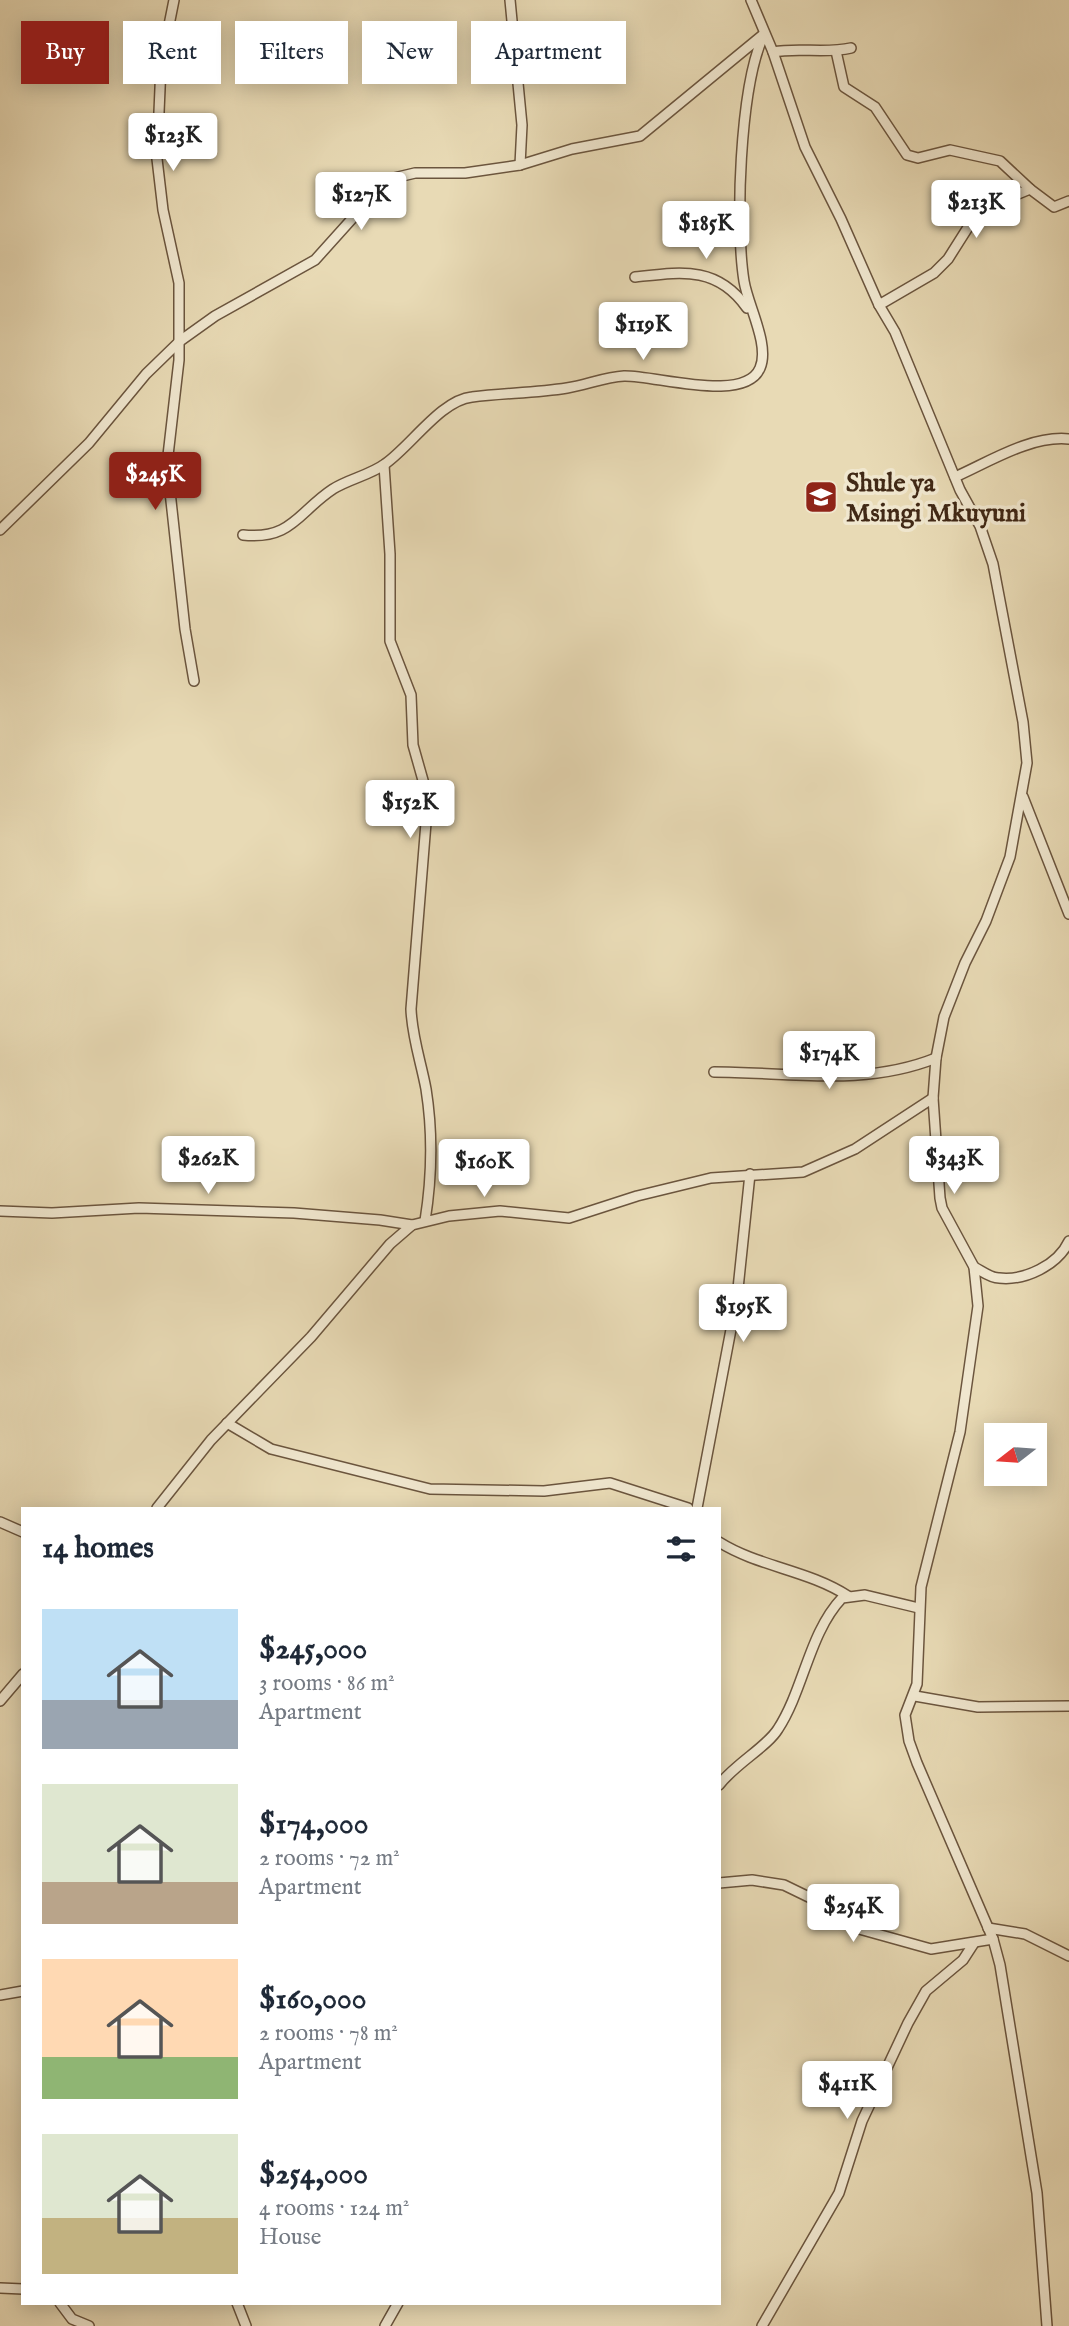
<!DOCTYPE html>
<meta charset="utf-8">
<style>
:root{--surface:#fff;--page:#f2f2f3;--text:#1f2937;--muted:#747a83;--accent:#8f2418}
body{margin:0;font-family:"IM FELL English",serif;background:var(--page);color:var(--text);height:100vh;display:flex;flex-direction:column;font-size:26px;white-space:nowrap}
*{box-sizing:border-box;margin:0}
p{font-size:23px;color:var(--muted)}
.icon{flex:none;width:38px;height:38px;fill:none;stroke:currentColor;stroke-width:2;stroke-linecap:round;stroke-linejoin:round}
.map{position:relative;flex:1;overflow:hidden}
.drawer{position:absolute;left:21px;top:1507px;width:700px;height:798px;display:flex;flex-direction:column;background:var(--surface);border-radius:0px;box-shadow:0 4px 18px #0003}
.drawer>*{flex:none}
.guide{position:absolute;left:21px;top:21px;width:700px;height:63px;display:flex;gap:14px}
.needle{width:46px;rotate:253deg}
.buttons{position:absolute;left:984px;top:1423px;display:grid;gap:14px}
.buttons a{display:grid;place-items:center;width:63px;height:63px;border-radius:0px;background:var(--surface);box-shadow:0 4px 18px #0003;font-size:35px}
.price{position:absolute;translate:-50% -60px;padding:0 16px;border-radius:7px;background:#fff;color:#222;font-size:23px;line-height:46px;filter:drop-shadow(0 2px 4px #0008)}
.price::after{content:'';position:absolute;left:50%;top:42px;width:21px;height:16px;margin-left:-10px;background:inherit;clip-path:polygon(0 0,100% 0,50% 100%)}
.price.active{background:var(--accent);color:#fff}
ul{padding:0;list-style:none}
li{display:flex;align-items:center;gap:21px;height:175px;padding:0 21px}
li span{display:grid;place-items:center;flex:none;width:196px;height:140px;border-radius:0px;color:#555}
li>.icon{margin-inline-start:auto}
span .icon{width:84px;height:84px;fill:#fffc;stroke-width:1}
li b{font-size:30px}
h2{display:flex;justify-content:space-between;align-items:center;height:84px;padding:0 21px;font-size:30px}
.pill{padding:0 24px;border-radius:0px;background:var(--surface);box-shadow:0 4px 18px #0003;font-size:24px;line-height:63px}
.pill.active{background:var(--accent);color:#fff}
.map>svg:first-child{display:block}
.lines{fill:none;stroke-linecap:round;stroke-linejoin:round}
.street-casing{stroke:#6b553e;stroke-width:12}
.street{stroke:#f0e7cf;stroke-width:9}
.labels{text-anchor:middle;stroke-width:7;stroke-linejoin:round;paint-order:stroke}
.poi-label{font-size:26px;font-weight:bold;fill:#412916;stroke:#f0e7cf;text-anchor:start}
</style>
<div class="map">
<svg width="1069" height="2326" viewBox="0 0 1069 2326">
<rect width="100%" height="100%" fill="#e8dab5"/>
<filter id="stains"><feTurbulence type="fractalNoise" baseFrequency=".00286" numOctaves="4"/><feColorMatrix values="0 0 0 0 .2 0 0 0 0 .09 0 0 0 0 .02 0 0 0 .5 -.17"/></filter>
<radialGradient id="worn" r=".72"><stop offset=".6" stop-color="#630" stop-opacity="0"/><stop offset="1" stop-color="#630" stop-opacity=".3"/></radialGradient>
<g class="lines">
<defs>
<g id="street">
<path d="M174 0 161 65 157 159 163 210 179 283V360L167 464 185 629 194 681"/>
<path d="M510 0 522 125 520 165"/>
<path d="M751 0 773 52 805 147 841 219 879 305 895 332 960 490 980 526 993 564 1023 722 1027 763 1010 857 986 921 965 963 944 1017 936 1058 933 1098 940 1198 942 1208 974 1267 978 1306 960 1432 921 1587 917 1684 905 1715 909 1741 917 1763 993 1939 1000 1965 1037 2193 1047 2326"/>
<path d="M836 51 844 87 875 107 907 155 918 158 950 150 1000 161 1030 189"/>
<path d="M773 52C799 47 824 54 851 48"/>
<path d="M635 277C680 272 717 265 747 308"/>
<path d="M879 305 934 273 948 259 979 210 1030 189 1054 207 1069 201"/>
<path d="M384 465 390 554V641L411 695 413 745 428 798 411 1009C412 1037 421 1062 426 1089 433 1133 432 1177 425 1221"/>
<path d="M955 477C989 462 1031 435 1069 439"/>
<path d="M0 530 89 443 146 374 180 341 215 316 315 260 368 201 394 178 415 173H465L520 165 572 149 640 136 764 34"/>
<path d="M243 535C292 540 298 512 333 489 349 479 370 475 385 464 411 446 441 400 472 397 504 393 536 393 567 388 586 385 605 377 624 376 655 375 745 404 760 368 770 345 748 306 744 281 735 224 740 91 762 39"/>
<path d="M1023 797 1069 914"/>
<path d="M714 1072C789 1072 864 1087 936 1058"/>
<path d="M0 1211 52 1213 139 1208 294 1213 380 1220 412 1225"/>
<path d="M974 1267C982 1271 990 1278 999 1278 1025 1281 1058 1265 1069 1241"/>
<path d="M227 1423 271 1449 430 1489 544 1491 610 1483 688 1508"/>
<path d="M157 1508 211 1440 311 1337 390 1244 412 1225 449 1216 500 1211 569 1218 637 1196 711 1178 803 1172 855 1149 933 1098"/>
<path d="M697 1508 737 1298 750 1174"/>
<path d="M0 1522 23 1532"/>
<path d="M719 1542C759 1567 808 1570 848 1596"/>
<path d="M915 1696 978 1707 1069 1706"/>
<path d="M0 1701 23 1674"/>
<path d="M719 1785C736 1763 767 1747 778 1729 804 1689 809 1633 842 1598L865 1595 919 1608"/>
<path d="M719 1883 752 1880 784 1885 819 1902 852 1927 931 1949 993 1939"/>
<path d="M988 1928 1025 1934 1069 1956"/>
<path d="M0 1995 23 1991"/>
<path d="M0 2288 23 2289"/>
<path d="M60 2303 72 2319 89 2326"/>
<path d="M237 2303 246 2326"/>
<path d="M385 2326 398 2303"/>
<path d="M762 2326 839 2193 862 2121 908 2023 926 1991 963 1960 974 1943"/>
</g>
</defs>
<use href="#street" class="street-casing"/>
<use href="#street" class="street"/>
</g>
<defs>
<symbol id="school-square" viewBox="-11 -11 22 22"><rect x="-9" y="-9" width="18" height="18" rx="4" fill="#8f2418" stroke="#f0e7cf"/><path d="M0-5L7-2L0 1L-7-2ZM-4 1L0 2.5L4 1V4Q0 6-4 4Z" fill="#fff"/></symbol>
</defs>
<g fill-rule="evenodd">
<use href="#school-square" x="802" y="478" width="38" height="38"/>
</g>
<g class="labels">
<g class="poi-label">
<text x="846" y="491">Shule ya<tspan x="846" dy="30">Msingi Mkuyuni</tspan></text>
</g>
</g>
<rect width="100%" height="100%" filter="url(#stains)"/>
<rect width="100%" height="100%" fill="url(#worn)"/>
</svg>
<div class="buttons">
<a><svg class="needle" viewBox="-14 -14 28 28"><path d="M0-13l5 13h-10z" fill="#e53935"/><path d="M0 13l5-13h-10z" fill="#747a83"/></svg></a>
</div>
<b class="price" style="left:173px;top:173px">$123K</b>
<b class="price" style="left:361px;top:232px">$127K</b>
<b class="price" style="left:976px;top:240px">$213K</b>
<b class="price" style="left:706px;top:261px">$185K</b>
<b class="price" style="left:643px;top:362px">$119K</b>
<b class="price active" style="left:155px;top:512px">$245K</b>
<b class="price" style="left:410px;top:840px">$152K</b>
<b class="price" style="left:829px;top:1091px">$174K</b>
<b class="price" style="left:208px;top:1196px">$262K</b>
<b class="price" style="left:954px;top:1196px">$343K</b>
<b class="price" style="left:484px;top:1199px">$160K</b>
<b class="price" style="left:743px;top:1344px">$195K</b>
<b class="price" style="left:853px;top:1944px">$254K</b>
<b class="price" style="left:847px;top:2121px">$411K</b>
<div class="guide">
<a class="pill active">Buy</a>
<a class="pill">Rent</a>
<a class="pill">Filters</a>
<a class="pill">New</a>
<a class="pill">Apartment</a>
</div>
<section class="drawer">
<h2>14 homes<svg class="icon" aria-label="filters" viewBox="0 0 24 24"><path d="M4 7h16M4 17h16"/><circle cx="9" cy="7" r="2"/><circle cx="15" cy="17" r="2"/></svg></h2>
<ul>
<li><span style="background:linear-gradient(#bfe0f5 65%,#9aa5b1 0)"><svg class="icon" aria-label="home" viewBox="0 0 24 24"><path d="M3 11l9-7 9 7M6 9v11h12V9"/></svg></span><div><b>$245,000</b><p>3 rooms · 86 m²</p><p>Apartment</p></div></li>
<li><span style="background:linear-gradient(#dfe7d0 70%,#b9a48a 0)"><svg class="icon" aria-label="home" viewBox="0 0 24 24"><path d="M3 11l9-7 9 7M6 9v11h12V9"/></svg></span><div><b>$174,000</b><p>2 rooms · 72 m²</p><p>Apartment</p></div></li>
<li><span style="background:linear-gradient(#ffd9b3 70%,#8fb573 0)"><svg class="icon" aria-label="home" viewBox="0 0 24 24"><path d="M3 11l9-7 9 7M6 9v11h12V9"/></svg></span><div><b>$160,000</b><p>2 rooms · 78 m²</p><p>Apartment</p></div></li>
<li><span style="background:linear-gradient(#dfe7d0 60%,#c2b280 0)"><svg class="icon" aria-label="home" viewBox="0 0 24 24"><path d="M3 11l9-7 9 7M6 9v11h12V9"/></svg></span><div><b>$254,000</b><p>4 rooms · 124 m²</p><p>House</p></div></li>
</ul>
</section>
</div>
